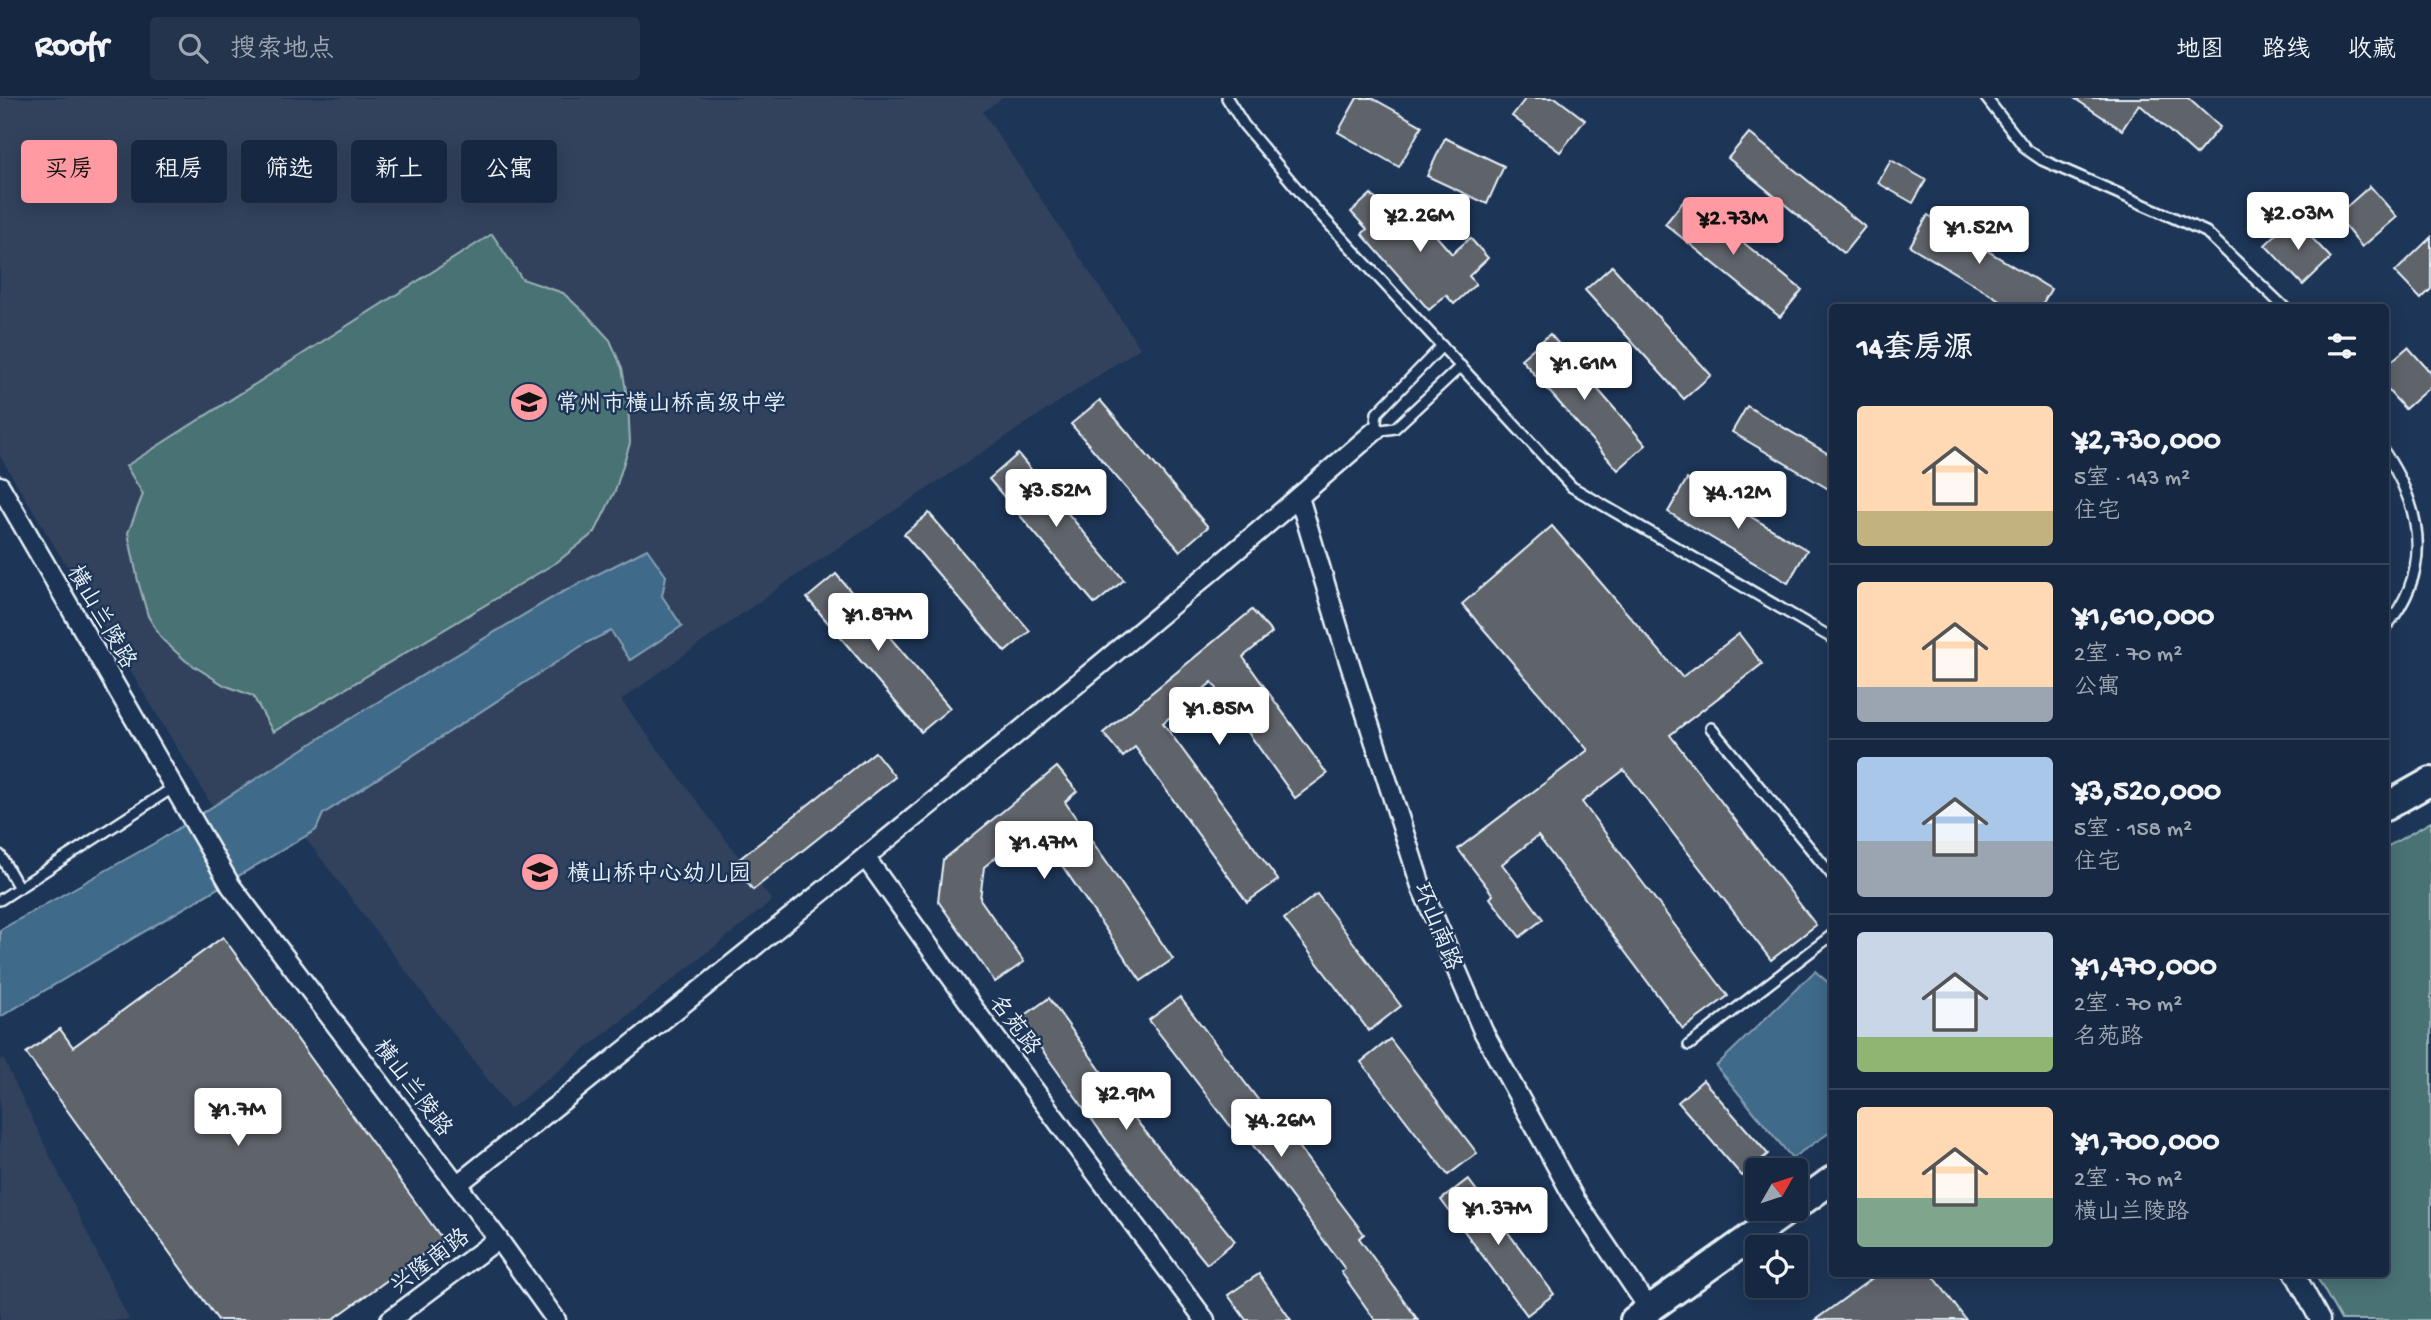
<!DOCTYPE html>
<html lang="zh">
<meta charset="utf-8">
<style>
:root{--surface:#162841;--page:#23344c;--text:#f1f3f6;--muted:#9ea6b1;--line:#35445a;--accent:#ff9aa2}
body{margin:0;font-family:"Gochi Hand","LXGW WenKai TC",sans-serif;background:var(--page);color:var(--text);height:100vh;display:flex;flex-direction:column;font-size:26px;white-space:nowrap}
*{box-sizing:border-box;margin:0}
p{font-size:23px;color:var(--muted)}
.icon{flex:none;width:38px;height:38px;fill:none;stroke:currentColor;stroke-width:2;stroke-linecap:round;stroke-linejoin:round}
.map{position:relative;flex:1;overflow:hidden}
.panel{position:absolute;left:1829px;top:206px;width:560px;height:973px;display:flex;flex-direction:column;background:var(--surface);border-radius:7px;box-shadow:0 4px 18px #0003,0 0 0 2px var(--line)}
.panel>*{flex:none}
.guide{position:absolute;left:21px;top:42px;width:665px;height:63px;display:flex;gap:14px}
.needle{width:46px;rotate:51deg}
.tools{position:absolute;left:1745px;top:1060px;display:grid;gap:14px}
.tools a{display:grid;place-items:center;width:63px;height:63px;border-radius:7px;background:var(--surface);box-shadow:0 4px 18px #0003,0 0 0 2px var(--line);font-size:35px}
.price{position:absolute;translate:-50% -60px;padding:0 16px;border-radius:7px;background:#fff;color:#222;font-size:23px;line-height:46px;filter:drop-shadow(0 2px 4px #0008)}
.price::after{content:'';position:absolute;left:50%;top:42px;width:21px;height:16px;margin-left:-10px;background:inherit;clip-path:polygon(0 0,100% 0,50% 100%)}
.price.current{background:var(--accent);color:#111}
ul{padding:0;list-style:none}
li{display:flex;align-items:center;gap:21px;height:175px;padding:0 28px}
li+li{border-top:2px solid var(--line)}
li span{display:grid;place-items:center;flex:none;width:196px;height:140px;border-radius:7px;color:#555}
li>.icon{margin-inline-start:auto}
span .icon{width:84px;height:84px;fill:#fffc;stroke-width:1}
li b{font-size:30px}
h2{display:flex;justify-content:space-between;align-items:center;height:84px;padding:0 28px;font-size:30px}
.pill{padding:0 24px;border-radius:7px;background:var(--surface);box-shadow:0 4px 18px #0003,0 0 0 2px var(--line);font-size:24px;line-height:63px}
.pill.current{background:var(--accent);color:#111}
header{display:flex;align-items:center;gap:42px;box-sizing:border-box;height:98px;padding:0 35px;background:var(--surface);border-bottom:2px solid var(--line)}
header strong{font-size:33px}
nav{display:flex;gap:38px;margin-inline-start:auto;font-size:24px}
.search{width:490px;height:63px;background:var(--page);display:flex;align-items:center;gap:18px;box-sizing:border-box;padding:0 24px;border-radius:7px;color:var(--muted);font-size:26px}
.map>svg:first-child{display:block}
.built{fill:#30435d}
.green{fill:#4a7275;stroke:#99b2b6;stroke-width:2}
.water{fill:#416a89;stroke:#84a0b5;stroke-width:2}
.building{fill:#5e646a;stroke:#e8f1f8;stroke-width:2}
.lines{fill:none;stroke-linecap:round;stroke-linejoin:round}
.lane-casing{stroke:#e8f1f8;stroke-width:14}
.street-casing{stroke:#e8f1f8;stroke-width:23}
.secondary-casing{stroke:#e8f1f8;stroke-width:32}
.lane{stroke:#1d3557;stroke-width:9}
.street{stroke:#1d3557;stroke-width:18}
.secondary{stroke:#1d3557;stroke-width:26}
.labels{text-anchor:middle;stroke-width:5;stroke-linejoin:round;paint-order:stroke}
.poi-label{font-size:23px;fill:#e8f1f8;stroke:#1d3557;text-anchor:start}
.street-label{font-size:23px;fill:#e8f1f8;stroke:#1d3557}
</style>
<header>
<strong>Roofr</strong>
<div class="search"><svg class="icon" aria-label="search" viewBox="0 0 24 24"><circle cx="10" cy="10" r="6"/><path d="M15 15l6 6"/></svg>搜索地点</div>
<nav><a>地图</a><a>路线</a><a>收藏</a></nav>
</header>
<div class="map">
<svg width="2431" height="1222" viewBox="0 0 2431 1222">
<rect width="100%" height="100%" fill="#1d3557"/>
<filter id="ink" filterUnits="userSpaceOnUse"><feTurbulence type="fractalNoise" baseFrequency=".0143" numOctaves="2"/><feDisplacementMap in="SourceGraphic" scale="14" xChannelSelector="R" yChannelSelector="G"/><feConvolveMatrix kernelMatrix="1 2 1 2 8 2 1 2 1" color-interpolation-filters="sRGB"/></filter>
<g filter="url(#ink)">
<g class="built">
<path d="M0 0H1002L983 14 1140 250 788 483 621 602 772 803 510 1011 304 738 316 731 323 716 556 497 361 614 213 709 0 358Z"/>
<path d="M3 960 129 1222H0V962Z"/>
</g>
<g class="green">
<path d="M492 136 522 181 563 195 587 217 610 242 622 270 628 303 630 345 615 393 595 434 557 464 273 634 253 598 224 587 186 563 162 541 148 518 138 483 128 435 143 396 126 368Z"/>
<path d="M2431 724V1222H2341L2315 1176H2385V750Z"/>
</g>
<g class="water">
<path d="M647 451 666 478 662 498 682 528 630 562 611 533 586 545 323 716 316 732 0 919V832L160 742 361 614 557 497Z"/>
<path d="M1815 873 1832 888V1033L1792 1060 1716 968Z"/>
</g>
<g class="building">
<path d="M1357 0H1372L1422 28 1399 69 1338 34Z"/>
<path d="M1526 0H1556L1585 22 1560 54 1512 18Z"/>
<path d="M2074 0H2188L2220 29 2196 57 2139 6 2122 32Z"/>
<path d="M1749 35 1865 129 1844 155 1728 60Z"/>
<path d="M1445 40 1504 68 1487 106 1427 78Z"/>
<path d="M1891 62 1926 82 1913 105 1878 85Z"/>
<path d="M2370 88 2397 119 2362 149 2336 118Z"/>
<path d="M1371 96 1394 122 1402 115 1409 123 1417 116 1452 156 1470 140 1488 160 1469 178 1476 186 1454 206 1446 197 1429 212 1362 136 1367 131 1351 114Z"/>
<path d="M1687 99 1802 192 1780 219 1665 126Z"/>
<path d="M1928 117 2051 191 2040 210H2013L1910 148Z"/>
<path d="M2293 120 2331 160 2303 187 2265 147Z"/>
<path d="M2431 139V191L2421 201 2395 174Z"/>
<path d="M1612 168 1711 277 1684 301 1585 192Z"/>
<path d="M1550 236 1646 347 1618 372 1521 261Z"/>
<path d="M2408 249 2431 275V288L2405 311 2385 289V269Z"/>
<path d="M1100 302 1208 429 1180 453 1071 326Z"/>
<path d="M1747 308 1832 358V393L1732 334Z"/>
<path d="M1018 356 1124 482 1095 506 989 381Z"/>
<path d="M1687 381 1807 452 1788 485 1668 414Z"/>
<path d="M929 415 1030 533 1005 554 904 436Z"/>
<path d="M1552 428 1682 579 1739 536 1762 566 1670 637 1816 827 1771 862 1624 672 1582 704 1728 898 1683 931 1538 738 1502 766 1543 821 1520 839 1490 800 1493 797 1458 751 1588 652 1462 506Z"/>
<path d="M836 476 950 610 921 634 807 500Z"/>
<path d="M1252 512 1272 535 1243 559 1327 676 1295 700 1212 584 1163 625 1278 782 1247 804 1135 649 1123 659 1103 635Z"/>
<path d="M875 654 895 679 753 792 733 766Z"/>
<path d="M1057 669 1077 693 1065 704 1173 861 1141 883 1035 728 984 769 980 801 1024 864 995 884 938 803 943 762Z"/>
<path d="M1317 796 1401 908 1369 933 1284 821Z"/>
<path d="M223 839 443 1142 332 1222H218L26 955 60 931 73 949Z"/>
<path d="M1180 899 1275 1024 1278 1022 1364 1136 1359 1140 1418 1222H1375L1341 1174 1345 1171 1240 1030 1235 1034 1149 922Z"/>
<path d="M1049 900 1139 1026 1235 1143 1207 1166 1113 1051 1020 921Z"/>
<path d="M1390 941 1477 1055 1448 1077 1361 964Z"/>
<path d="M1703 982 1768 1056 1742 1078 1678 1004Z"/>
<path d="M1468 1081 1554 1196 1527 1217 1441 1102Z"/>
<path d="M1259 1176 1291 1222H1246L1228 1197Z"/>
<path d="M1878 1176H1932L1966 1222H1815Z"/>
</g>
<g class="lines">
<defs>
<g id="lane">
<path d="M1227 0 1244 27 1305 100 1572 389 1832 540"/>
<path d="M1986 0 2026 51 2042 62 2206 134 2285 210"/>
<path d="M1442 248 1377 315 1375 333 1395 330 1461 268"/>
<path d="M2385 355C2425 416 2431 475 2385 530"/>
<path d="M1711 630 1832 777"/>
<path d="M0 757 19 790"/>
<path d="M0 802 174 689"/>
<path d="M1689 947 1832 837"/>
</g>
<g id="street">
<path d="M0 388 231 788 498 1141 556 1222"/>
<path d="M1299 399 1339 532 1422 791 1483 933 1574 1100 1649 1211"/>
<path d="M865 759 974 911 1205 1222"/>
<path d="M457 1087C766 839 1077 593 1375 333"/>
<path d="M2295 1176 2320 1222"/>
<path d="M390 1222 498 1141"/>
</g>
<g id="secondary">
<path d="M2385 709 2431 683"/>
<path d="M1796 1108 1832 1082"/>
<path d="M1634 1222 1790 1111"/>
</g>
</defs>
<use href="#lane" class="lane-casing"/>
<use href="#street" class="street-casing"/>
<use href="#secondary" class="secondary-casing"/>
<use href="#lane" class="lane"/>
<use href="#street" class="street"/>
<use href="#secondary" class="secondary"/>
</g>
</g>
<defs>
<symbol id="school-disc" viewBox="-11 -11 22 22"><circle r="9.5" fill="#ff9aa2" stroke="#1d3557"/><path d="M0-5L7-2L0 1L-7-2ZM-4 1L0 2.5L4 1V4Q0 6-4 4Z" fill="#111"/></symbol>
</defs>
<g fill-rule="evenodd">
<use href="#school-disc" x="507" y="282" width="44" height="44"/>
<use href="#school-disc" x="518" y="752" width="44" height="44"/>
</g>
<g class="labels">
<g class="poi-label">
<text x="556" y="312">常州市横山桥高级中学</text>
<text x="567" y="782">横山桥中心幼儿园</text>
</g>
<g class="street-label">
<text transform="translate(103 518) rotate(60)" y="8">横山兰陵路</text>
<text transform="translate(1439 828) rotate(68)" y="8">环山南路</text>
<text transform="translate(1016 926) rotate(53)" y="8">名苑路</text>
<text transform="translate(414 989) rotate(53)" y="8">横山兰陵路</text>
<text transform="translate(429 1162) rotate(-37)" y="8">兴隆南路</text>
</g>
</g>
</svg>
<div class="tools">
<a><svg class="needle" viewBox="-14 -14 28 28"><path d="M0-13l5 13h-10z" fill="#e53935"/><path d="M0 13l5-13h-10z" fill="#9ea6b1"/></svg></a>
<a><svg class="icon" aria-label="locate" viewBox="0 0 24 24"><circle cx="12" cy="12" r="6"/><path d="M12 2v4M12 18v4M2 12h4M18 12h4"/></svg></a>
</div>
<b class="price" style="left:2298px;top:154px">¥2.03M</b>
<b class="price" style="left:1420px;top:156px">¥2.26M</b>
<b class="price current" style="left:1733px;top:159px">¥2.73M</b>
<b class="price" style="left:1979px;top:168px">¥1.52M</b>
<b class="price" style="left:1584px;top:304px">¥1.61M</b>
<b class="price" style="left:1056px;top:431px">¥3.52M</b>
<b class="price" style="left:1738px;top:433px">¥4.12M</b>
<b class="price" style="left:878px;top:555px">¥1.87M</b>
<b class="price" style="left:1219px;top:649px">¥1.85M</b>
<b class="price" style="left:1044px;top:783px">¥1.47M</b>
<b class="price" style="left:1126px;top:1034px">¥2.9M</b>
<b class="price" style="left:238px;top:1050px">¥1.7M</b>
<b class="price" style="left:1281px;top:1061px">¥4.26M</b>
<b class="price" style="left:1498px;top:1149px">¥1.37M</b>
<div class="guide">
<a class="pill current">买房</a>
<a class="pill">租房</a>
<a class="pill">筛选</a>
<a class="pill">新上</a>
<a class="pill">公寓</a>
</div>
<section class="panel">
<h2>14套房源<svg class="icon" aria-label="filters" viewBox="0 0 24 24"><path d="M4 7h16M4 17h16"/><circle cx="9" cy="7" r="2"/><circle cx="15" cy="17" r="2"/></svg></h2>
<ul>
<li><span style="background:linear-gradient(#ffd9b3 75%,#c2b280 0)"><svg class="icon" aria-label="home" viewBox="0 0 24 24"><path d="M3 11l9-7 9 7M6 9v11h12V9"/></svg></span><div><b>¥2,730,000</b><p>5室 · 143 m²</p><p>住宅</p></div></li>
<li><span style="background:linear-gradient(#ffd9b3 75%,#9aa5b1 0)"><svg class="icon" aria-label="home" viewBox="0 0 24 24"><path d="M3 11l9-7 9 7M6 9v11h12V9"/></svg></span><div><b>¥1,610,000</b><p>2室 · 70 m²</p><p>公寓</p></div></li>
<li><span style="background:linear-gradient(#a9c7e8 60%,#9aa5b1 0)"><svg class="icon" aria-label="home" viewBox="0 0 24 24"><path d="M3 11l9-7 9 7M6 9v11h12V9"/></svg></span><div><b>¥3,520,000</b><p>5室 · 158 m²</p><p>住宅</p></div></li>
<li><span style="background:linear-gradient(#c9d6e8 75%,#8fb573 0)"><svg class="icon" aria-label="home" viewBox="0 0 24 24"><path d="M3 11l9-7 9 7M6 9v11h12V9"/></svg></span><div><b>¥1,470,000</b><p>2室 · 70 m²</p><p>名苑路</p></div></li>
<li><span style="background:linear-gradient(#ffd9b3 65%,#7fa58c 0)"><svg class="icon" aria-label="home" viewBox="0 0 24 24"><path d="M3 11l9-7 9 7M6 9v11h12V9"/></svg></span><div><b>¥1,700,000</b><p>2室 · 70 m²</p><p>横山兰陵路</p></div></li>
</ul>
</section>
</div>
